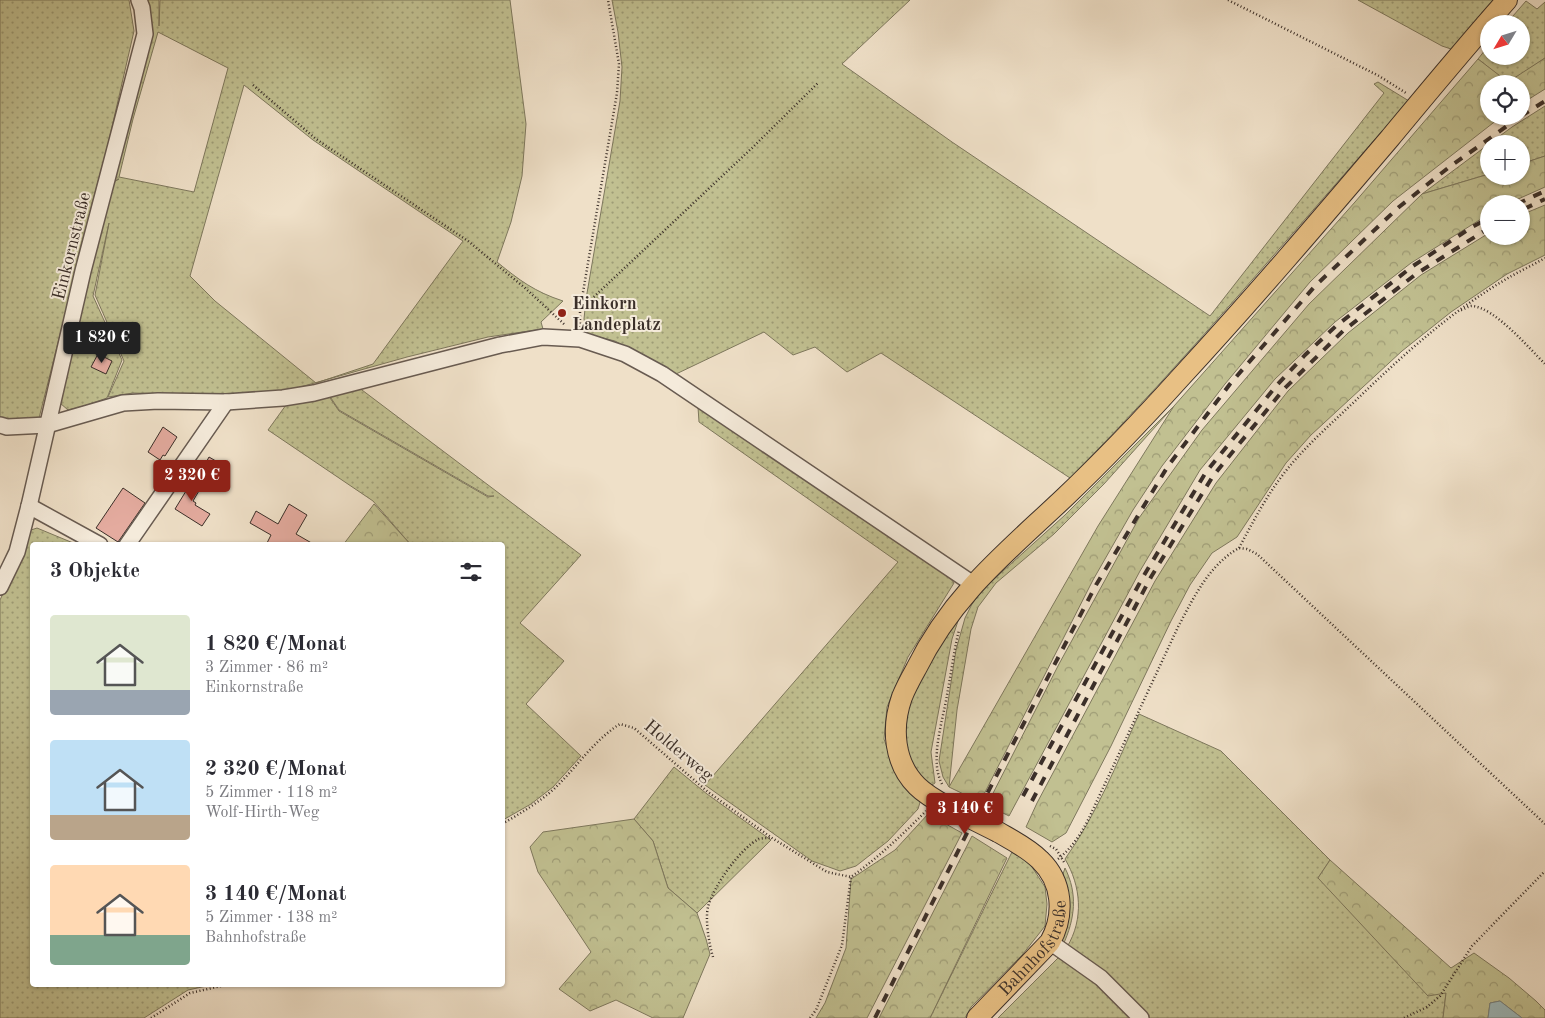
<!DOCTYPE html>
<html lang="de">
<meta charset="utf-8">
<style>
:root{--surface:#fff;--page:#f2f2f3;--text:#2b2b33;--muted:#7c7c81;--accent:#8f2418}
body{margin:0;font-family:"Old Standard TT",serif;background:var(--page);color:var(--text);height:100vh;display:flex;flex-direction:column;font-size:19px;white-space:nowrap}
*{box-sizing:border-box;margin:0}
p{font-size:16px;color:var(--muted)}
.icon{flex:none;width:28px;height:28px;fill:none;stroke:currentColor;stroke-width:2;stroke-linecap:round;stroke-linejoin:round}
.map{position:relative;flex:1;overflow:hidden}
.panel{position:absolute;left:30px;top:542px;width:475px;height:445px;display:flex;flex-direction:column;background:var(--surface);border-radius:5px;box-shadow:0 1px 4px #0004}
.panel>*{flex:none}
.needle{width:32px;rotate:232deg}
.tools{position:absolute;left:1480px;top:15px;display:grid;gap:10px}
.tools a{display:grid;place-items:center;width:50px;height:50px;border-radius:50%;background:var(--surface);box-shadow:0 1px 4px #0004;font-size:25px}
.price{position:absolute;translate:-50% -42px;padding:0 11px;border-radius:5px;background:var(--accent);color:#fff;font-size:16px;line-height:32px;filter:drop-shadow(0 1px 2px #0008)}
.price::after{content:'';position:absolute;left:50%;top:30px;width:15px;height:11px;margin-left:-8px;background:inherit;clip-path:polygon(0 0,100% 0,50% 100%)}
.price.current{background:#222;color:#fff}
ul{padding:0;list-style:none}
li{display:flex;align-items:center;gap:15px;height:125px;padding:0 20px}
li span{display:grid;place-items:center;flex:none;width:140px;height:100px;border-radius:5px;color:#555}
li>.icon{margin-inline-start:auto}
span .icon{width:60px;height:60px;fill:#fffc;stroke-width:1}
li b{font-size:21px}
h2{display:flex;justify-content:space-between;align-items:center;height:60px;padding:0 20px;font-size:21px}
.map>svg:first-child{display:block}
.grass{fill:url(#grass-dots);stroke:#7e785d;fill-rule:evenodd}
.forest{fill:url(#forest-crowns);stroke:#7e785d}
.water{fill:#9dbbbf;stroke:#768383}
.building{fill:#e4ab9f;stroke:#3b2f29}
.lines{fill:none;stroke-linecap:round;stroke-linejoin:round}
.minor-casing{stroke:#685b51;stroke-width:18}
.major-casing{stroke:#3b2f29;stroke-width:22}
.path{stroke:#3b2f29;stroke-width:2.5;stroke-dasharray:1 2.5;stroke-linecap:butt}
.minor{stroke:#f5ebdb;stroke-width:15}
.major{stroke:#e8c084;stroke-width:20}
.rail{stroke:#3b2f29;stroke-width:4;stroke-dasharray:9 9;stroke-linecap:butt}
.major-bridge-casing{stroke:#3b2f29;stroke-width:22;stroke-linecap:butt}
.major-bridge{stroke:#e8c084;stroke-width:20}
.poi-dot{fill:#8f2418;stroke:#f5ebdb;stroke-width:2}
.labels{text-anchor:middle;stroke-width:4;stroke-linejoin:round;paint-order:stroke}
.street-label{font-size:18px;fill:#3b2f29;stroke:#f5ebdb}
.poi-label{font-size:18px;font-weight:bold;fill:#3b2f29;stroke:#f5ebdb;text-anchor:start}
</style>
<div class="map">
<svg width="1545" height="1018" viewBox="0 0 1545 1018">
<defs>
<pattern id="grass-dots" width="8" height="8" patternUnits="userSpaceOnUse" patternTransform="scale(1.25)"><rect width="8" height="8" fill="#c1c091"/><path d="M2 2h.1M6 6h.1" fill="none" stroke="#9e9c76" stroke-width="1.8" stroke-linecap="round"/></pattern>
<pattern id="forest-crowns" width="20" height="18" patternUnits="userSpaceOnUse" patternTransform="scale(1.25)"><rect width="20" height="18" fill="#c1c091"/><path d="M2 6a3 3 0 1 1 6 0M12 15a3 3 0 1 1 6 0" fill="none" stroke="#9e9c76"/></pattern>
</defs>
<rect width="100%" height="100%" fill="#efe0c8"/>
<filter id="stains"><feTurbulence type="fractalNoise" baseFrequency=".004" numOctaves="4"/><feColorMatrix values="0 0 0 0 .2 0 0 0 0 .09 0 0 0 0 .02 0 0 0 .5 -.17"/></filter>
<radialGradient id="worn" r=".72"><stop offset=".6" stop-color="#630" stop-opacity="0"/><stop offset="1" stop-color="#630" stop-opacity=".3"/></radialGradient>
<g class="grass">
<path d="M0 0H129L134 31 109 140 78 257 70 295 36 430 0 418Z"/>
<path d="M146 0H159V26L160 0H510L526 124 522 176 511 222 497 262C519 280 535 292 563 301L541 322 543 329 488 337 407 357 286 391 215 395 133 393 108 397 124 361 95 295 109 223 93 296 122 360 107 398 84 406 68 410 60 403 112 183 119 179 112 182 152 28ZM158 32 228 68 194 192 119 177 133 119ZM244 85 313 140 463 241 373 364 316 383 215 301 190 276Z"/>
<path d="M612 0H910L842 64 952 142 1210 316 1384 93 1374 84 1378 82 1409 101C1296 227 1189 358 1070 478L881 353 847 372 815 347 793 355 764 332 676 374 615 341 587 334 584 319 586 299 620 101 622 67 618 32Z"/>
<path d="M1358 0H1498L1454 50 1442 46Z"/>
<path d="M1526 1 1537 9 1545 2V58L1508 83 1478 59 1489 45V56H1521V24H1506Z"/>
<path d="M1545 106V156L1521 164V144H1489L1512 127Z"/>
<path d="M1489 144V174L1422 194Z"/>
<path d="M358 387 581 555 520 623 564 661 526 704 581 756 553 787 531 804 503 820 502 545H411L373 501 268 430 286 405 328 395 339 411 488 497 494 496H488L339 410 329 395Z"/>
<path d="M1174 406 1104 484 1054 534 996 583 978 607 971 629 957 710 949 787 943 777 939 761 956 650 965 618 972 604 982 590 1065 515Z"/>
<path d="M698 407 949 576 954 583 908 657 887 707 884 739 893 765 899 780 921 799 918 809 888 841 856 866 840 871 812 861 705 785 898 562 699 422Z"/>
<path d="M37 528 78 545H32V985H211L188 990 144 1018H0V600L19 559 25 532Z"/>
<path d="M959 618 952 639 931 752 935 783 929 787 909 762 903 717 912 688Z"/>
<path d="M1139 714 1221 751 1330 860 1318 878 1446 993 1443 1018H1149L1105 975 1067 947C1084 919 1081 886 1065 859 1097 814 1117 763 1139 714Z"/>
<path d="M674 767 707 794 771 840 697 913 668 888 653 841 634 819Z"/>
<path d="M1012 852 1017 853 1032 867 1045 887 1047 904 1045 926 1023 954 971 1007 965 1018H930Z"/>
<path d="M1065 868C1078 894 1075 919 1063 945L1061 938 1063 874Z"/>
<path d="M1059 957C1083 962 1116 1000 1134 1018H998Z"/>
</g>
<g class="forest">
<path d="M1545 58V89L1521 104V84H1489V116H1502L1393 201 1310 282 1225 384 1162 466 1133 510 1093 580 980 802 949 787 1098 526 1174 406 1355 202 1478 59 1508 82Z"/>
<path d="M1545 156V187L1507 204H1489V214L1411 263 1335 322 1275 379 1200 470 1140 571 1009 816 987 805 1059 664 1139 518 1202 430 1309 304 1422 194 1489 174V176H1521V164Z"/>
<path d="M1545 205V255L1507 274 1451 312 1402 351 1311 435 1286 463 1237 537 1212 553 1190 585 1171 621 1111 746 1066 833 1052 842 1026 827 1037 803 1155 581 1216 483 1288 391 1348 333 1421 275 1489 233V236H1521V215Z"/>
<path d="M374 504 411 545H343Z"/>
<path d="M928 814 962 833 867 1018H816L825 1003 846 948 851 879 895 850Z"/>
<path d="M634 819 653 841 668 888 697 913 706 939 710 954 683 1018H653L616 1000 590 1011 559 989 591 952 538 872 530 847 543 832Z"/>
<path d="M972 836 1007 858 930 1018H879Z"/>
<path d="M1330 860 1451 968 1474 953 1509 978 1536 1001 1545 1010V1018H1522L1500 1001 1490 1003 1488 1018H1443L1446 993 1428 996 1318 878Z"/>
</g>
<path class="water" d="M1500 1001 1522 1018H1488L1490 1003Z"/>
<g class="building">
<path d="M98 354 112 361 106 374 91 367Z"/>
<path d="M163 427 177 437 165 456 163 455 160 460 148 452Z"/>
<path d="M209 457 221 464 214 476 226 482 222 491 197 479Z"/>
<path d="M187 475 203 484 193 501 196 503 195 505 210 514 202 526 175 509 186 491 180 488Z"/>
<path d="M123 488 145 503 118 542 96 528Z"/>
<path d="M289 504 307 515 296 534 315 545H266L271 535 250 523 256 511 278 524Z"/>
</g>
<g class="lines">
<defs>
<g id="minor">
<path d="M0 425 7 427 47 425 123 403 158 401 226 402 283 398 314 393 500 345 543 337 580 339 625 354 662 374 973 584"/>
<path d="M29 506 100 545"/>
<path d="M127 545 226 402"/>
<path d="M0 587 17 552 29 506 83 271 145 34 142 8 139 0"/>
<path d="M1050 942 1101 978 1141 1018"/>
</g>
<g id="major">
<path d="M948 807C937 801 926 795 917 786 894 763 891 728 902 697 906 687 911 678 916 669 953 594 1007 552 1065 497 1105 459 1143 419 1180 378 1252 300 1321 219 1390 138 1429 91 1467 45 1507 0"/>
<path id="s1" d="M977 1018 1050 942C1065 915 1063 882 1040 860 1028 848 1012 840 998 832"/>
</g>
</defs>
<use href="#minor" class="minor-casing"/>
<use href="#major" class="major-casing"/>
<g class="path">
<path d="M1228 0 1379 76 1406 93"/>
<path d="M253 85 316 139 468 241 525 288 565 325"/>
<path d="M581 309 752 148 819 82"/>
<path d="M1461 310C1465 309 1468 306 1472 306 1494 307 1529 348 1545 364"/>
<path d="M580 327V310L617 93 619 64 608 0"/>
<path d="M1239 548C1254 520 1269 491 1289 467 1309 443 1332 423 1354 402 1402 356 1451 311 1508 278 1520 271 1533 265 1545 258"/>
<path d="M942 784C929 760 943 721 947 695 951 674 954 651 959 630"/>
<path d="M502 824C521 813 538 803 554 789 576 768 594 740 620 724L634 728 708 792 772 838 827 872 851 877C879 857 903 834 926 811"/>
<path d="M1050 846 1056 849 1064 862"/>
<path d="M1058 859C1072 848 1081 834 1089 818L1178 627C1194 597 1209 565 1239 548L1247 549 1257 554 1545 824"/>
<path d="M713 957C709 944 705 920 708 907 713 887 741 847 759 839 763 838 767 838 771 838"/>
<path d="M151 1018 190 993 226 985"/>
<path d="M810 1018 816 1010 842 945 851 877"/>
<path d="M1404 1018 1427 1007 1440 996 1472 946 1545 871"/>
</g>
<use href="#minor" class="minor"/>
<use href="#major" class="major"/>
<g class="rail">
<path d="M1521 116 1545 101"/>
<path d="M1517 204 1545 191"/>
<path d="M1524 209 1545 199"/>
<path d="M1023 796 1143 577 1206 472 1277 385 1305 355 1336 326 1413 266 1472 227 1489 218"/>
<path d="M1032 801 1151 577 1213 476 1284 389 1343 331 1416 274 1489 228"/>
<path d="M875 1018 977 813 1096 585 1168 466 1230 384 1315 286 1399 207 1448 168 1521 116"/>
</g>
<defs>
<path id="major-bridge" d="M948 807 998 832"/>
</defs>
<use href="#major-bridge" class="major-bridge-casing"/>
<use href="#major-bridge" class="major-bridge"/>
</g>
<circle class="poi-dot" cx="562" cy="313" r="5"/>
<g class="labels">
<g class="street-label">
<text transform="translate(71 246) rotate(-76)" y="6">Einkornstraße</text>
<text transform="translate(679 750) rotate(40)" y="6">Holderweg</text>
<text dy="6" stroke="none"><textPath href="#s1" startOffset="92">Bahnhofstraße</textPath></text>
</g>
<g class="poi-label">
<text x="572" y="309">Einkorn<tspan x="572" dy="21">Landeplatz</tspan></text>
</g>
</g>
<rect width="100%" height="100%" filter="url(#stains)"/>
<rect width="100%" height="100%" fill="url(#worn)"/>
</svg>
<div class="tools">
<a><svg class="needle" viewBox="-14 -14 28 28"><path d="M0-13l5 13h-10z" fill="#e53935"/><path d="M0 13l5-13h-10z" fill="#7c7c81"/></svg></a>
<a><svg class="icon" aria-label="locate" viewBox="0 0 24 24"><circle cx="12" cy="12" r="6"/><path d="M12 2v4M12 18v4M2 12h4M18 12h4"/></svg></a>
<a>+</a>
<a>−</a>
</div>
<b class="price current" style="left:102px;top:364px">1 820 €</b>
<b class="price" style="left:192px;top:502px">2 320 €</b>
<b class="price" style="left:965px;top:835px">3 140 €</b>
<section class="panel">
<h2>3 Objekte<svg class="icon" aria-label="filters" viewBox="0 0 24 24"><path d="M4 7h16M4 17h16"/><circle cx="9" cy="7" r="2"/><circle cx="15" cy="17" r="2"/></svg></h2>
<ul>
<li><span style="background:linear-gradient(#dfe7d0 75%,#9aa5b1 0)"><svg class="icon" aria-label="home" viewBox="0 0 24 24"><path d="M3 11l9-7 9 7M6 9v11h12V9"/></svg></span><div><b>1 820 €/Monat</b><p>3 Zimmer · 86 m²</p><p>Einkornstraße</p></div></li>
<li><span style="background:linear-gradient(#bfe0f5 75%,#b9a48a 0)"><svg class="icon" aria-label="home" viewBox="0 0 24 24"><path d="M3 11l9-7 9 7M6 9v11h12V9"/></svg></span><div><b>2 320 €/Monat</b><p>5 Zimmer · 118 m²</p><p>Wolf-Hirth-Weg</p></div></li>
<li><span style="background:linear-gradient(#ffd9b3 70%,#7fa58c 0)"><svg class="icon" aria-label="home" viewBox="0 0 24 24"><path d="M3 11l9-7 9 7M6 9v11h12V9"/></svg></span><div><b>3 140 €/Monat</b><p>5 Zimmer · 138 m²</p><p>Bahnhofstraße</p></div></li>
</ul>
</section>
</div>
